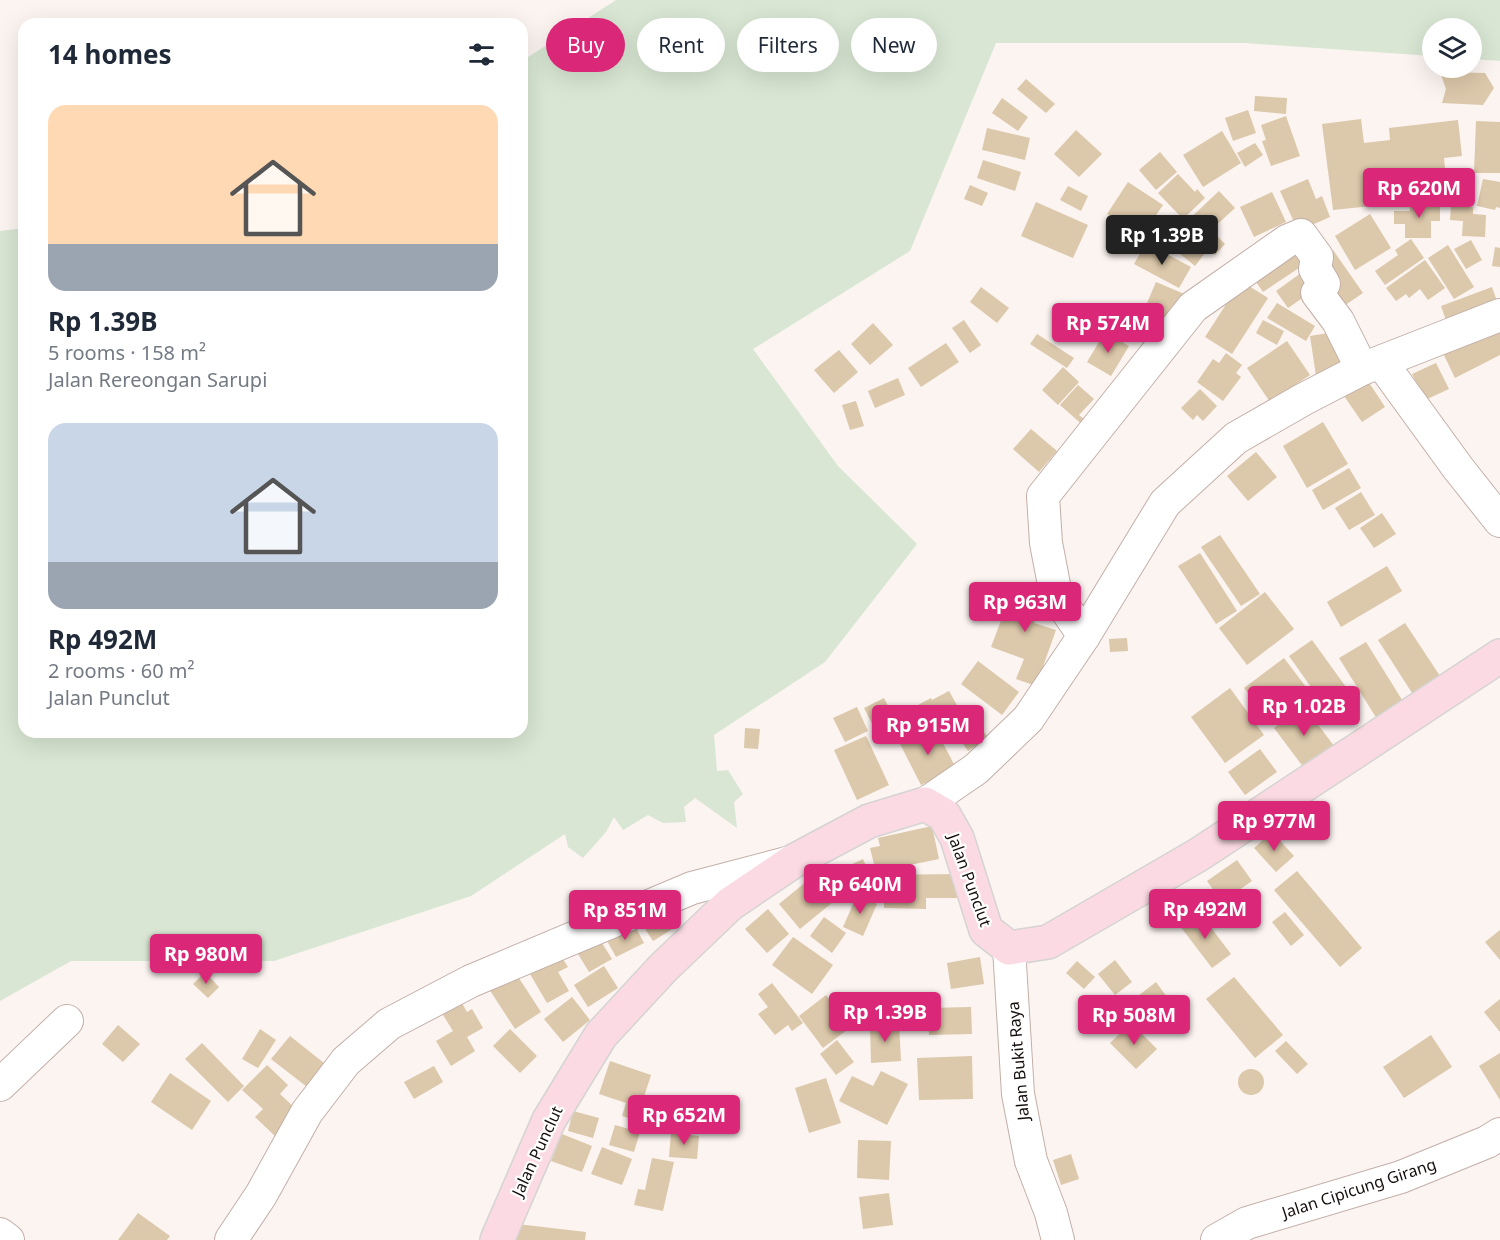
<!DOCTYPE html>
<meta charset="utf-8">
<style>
:root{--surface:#fff;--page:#f2f2f3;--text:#1f2937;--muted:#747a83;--accent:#db2777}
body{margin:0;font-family:"Noto Sans",sans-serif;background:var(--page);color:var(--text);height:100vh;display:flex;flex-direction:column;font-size:22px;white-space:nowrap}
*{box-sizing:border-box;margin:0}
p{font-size:20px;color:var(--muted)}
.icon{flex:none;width:33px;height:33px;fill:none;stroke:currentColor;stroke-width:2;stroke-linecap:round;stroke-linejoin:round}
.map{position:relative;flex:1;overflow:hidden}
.sheet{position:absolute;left:18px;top:18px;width:510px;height:720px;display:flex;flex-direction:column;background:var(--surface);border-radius:18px;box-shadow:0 6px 24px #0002}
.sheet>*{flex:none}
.top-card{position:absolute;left:546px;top:18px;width:570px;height:54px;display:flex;gap:12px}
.buttons{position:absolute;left:1422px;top:18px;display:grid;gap:12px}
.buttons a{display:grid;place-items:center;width:60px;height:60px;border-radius:50%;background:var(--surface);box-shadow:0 6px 24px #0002;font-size:30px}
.price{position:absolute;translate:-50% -51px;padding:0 14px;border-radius:6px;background:var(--accent);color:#fff;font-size:20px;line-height:39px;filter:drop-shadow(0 2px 3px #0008)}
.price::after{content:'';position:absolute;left:50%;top:36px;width:18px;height:14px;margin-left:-9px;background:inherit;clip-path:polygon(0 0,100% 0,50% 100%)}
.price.active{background:#222;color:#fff}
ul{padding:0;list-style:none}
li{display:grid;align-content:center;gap:12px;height:318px;padding:0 30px}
li span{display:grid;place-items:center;height:186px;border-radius:18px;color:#555}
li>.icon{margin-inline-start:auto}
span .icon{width:108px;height:108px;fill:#fffc;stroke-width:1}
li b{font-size:26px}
h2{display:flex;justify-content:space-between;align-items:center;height:72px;padding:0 30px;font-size:26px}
.pill{padding:0 21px;border-radius:27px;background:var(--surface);box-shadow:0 6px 24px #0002;font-size:21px;line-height:54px}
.pill.active{background:var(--accent);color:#fff}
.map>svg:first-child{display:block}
.green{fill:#d8e6d3}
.building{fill:#dcc8aa}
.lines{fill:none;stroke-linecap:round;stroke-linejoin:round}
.minor-casing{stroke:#c3afa8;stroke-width:34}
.major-casing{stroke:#d5d4d3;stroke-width:36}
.minor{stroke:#fff;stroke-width:32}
.major{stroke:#fbdae3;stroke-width:33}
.labels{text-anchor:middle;stroke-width:4.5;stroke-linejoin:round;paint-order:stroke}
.street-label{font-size:16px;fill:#150e0c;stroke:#fff}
</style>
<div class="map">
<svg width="1500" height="1240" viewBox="0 0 1500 1240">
<rect width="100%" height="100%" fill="#fcf4f1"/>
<path class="green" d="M616 0H1500V61L1472 59V28H1432V56L1245 43H996L910 251 753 349 838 466 917 544 825 662 714 735 717 771 728 770 743 794 734 802 737 828 695 798 684 807 686 822 663 823 648 815 623 830 614 817 606 832 583 858 568 847 565 834 471 896 274 961H71L0 1001V231L24 228V732H522V61Z"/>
<g class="building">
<path d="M1440 72 1485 73 1494 88 1483 105 1442 103 1446 89Z"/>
<path d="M1026 79 1055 104 1046 113 1017 89Z"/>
<path d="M1255 96 1287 98 1286 114 1254 111Z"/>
<path d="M1002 98 1028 117 1018 131 992 113Z"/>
<path d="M1248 110 1256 133 1233 141 1225 118Z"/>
<path d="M1286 116 1300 156 1271 166 1262 141 1266 140 1261 125Z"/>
<path d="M1361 119 1364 143 1390 140 1389 128 1458 120 1462 156 1444 158 1445 168 1433 169 1434 181 1421 182 1420 174 1368 178 1372 206 1333 210 1322 124Z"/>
<path d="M1476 121 1500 122V173H1474Z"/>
<path d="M987 128 1030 138 1025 160 982 150Z"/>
<path d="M1076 130 1102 154 1079 177 1054 154Z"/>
<path d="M1222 131 1241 163 1203 187 1183 155Z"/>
<path d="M1255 143 1263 155 1245 167 1237 153Z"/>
<path d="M1160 152 1177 172 1156 190 1139 170Z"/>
<path d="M983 160 1021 172 1015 191 977 178Z"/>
<path d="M1178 174 1195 192 1197 189 1205 198 1183 219 1158 193Z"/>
<path d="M1308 179 1316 199 1322 196 1330 217 1298 231 1280 191Z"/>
<path d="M1483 179 1500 182V208L1496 207 1495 210 1477 206Z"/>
<path d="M1128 182 1163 205 1141 237 1107 214Z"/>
<path d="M970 185 988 193 982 206 964 199Z"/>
<path d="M1068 186 1088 196 1081 211 1060 200Z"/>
<path d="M1219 191 1235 208 1211 230 1225 244 1215 255 1184 224Z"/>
<path d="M1272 192 1286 222 1254 237 1240 207Z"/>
<path d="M1036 202 1088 225 1073 258 1021 236Z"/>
<path d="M1410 202H1440V221H1431V238H1405V224H1394V211H1410Z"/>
<path d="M1451 206 1473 207V214L1486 215 1485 237 1462 236 1463 221 1450 220Z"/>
<path d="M1370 214 1391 248 1355 270 1335 236Z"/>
<path d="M1166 216 1208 249 1195 266 1153 232Z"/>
<path d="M1301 239 1314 258 1263 292 1250 273Z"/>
<path d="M1411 239 1424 258 1385 285 1375 271 1398 255 1395 250Z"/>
<path d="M1471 240 1482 260 1466 269 1454 249Z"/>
<path d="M1146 243 1191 267 1179 288 1134 264Z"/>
<path d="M1448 245 1474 287 1454 299 1428 258Z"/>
<path d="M1495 247 1500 248V267L1492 266Z"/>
<path d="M1333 250 1363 293 1335 312 1319 259Z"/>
<path d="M1425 260 1445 288 1428 300 1420 289 1409 298 1406 294 1396 301 1386 288Z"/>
<path d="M1308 268 1321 285 1288 308 1276 291Z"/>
<path d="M1241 281 1268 298 1232 354 1205 337Z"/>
<path d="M1156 282 1189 296 1177 324 1144 310Z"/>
<path d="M981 287 1009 308 997 323 970 302Z"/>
<path d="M1492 287 1499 307 1448 326 1441 306Z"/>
<path d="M1277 303 1315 326 1306 341 1267 318Z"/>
<path d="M1109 310 1143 324 1137 338 1103 325Z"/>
<path d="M964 320 981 345 970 353 952 328Z"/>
<path d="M1263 320 1284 331 1277 345 1256 333Z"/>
<path d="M873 323 893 345 870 365 851 344Z"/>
<path d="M1495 324 1500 334V355L1455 378 1442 351Z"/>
<path d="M1340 331 1347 370 1316 376 1310 336Z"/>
<path d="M1105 332 1129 346 1111 376 1087 362Z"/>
<path d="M1037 334 1074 358 1067 368 1030 344Z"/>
<path d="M1287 341 1310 375 1270 402 1247 368Z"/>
<path d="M946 343 959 362 921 387 908 368Z"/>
<path d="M839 350 858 372 834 393 814 370Z"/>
<path d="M1226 353 1242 365 1236 373 1241 377 1223 401 1197 382 1213 359 1219 363Z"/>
<path d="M1436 363 1449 389 1425 400 1412 374Z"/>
<path d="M1063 367 1079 382 1058 405 1042 390Z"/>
<path d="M898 378 905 395 875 408 868 391Z"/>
<path d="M1366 378 1385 407 1362 422 1342 393Z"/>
<path d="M1078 385 1094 399 1079 415 1090 424 1086 428 1060 405Z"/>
<path d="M1200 389 1217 406 1203 421 1197 415 1193 420 1181 408Z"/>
<path d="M856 401 864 426 850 430 842 405Z"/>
<path d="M1323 422 1348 464 1307 488 1283 446Z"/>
<path d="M1031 429 1057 451 1039 472 1013 449Z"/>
<path d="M1256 452 1277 477 1248 501 1227 476Z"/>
<path d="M1349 468 1361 488 1323 510 1312 490Z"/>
<path d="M1361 492 1375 515 1349 530 1335 508Z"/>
<path d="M1382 513 1396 534 1374 548 1360 528Z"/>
<path d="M1220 535 1260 594 1241 606 1201 547Z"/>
<path d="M1200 553 1237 611 1216 624 1178 566Z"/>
<path d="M1387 566 1402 591 1341 627 1327 602Z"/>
<path d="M1015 583 1045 593 1034 623 1056 630 1036 686 1016 679 1024 659 991 647Z"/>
<path d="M1265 592 1294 629 1247 665 1219 628Z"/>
<path d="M1405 623 1442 679 1414 696 1378 640Z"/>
<path d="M1127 638 1128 651 1110 652 1109 639Z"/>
<path d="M1312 640 1359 705 1335 721 1289 656Z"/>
<path d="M1366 642 1404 703 1377 719 1339 658Z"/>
<path d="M1284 658 1309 691 1268 721 1244 688Z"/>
<path d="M978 661 1019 692 1002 715 961 684Z"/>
<path d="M1230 688 1264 735 1225 763 1191 717Z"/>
<path d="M949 691 958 707 928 724 918 705 931 698 932 700Z"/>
<path d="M884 698 901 731 881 741 864 708Z"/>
<path d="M1304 706 1334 746 1304 768 1274 728Z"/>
<path d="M857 707 868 731 845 742 833 718Z"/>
<path d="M969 711 988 738 968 751 949 724Z"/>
<path d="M934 726 956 768 921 785 900 744Z"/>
<path d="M745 728 760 729 758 749 744 748Z"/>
<path d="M866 736 889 785 857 800 834 750Z"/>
<path d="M1260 749 1277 772 1245 795 1228 772Z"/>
<path d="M932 826 939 859 876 872 870 848 880 846 878 838Z"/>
<path d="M1272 832 1294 856 1276 872 1254 848Z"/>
<path d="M863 859 871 877 855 885 846 867Z"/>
<path d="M1237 860 1252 881 1222 902 1207 881Z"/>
<path d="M1297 871 1362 948 1340 967 1274 890Z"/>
<path d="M957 874V898H926V909L884 908V885L877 886V875Z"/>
<path d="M812 877 833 902 800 929 779 904Z"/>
<path d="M857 895 877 904 863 936 843 927Z"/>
<path d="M768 909 789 934 767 953 745 929Z"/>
<path d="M1199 912 1231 954 1212 968 1180 926Z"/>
<path d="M1285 912 1304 935 1291 946 1272 922Z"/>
<path d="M665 916 674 928 653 941 645 929Z"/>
<path d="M824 917 846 933 832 953 810 936Z"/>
<path d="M634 924 644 943 616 957 606 939Z"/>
<path d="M1500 930V960L1485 942Z"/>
<path d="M597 935 612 959 589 972 575 949Z"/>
<path d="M793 937 833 965 812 994 772 965Z"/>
<path d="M561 956 568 967 558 972 569 991 547 1003 530 974Z"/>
<path d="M980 957 984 984 951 989 947 963Z"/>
<path d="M1115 960 1132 982 1115 995 1098 974Z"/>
<path d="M1077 961 1095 977 1084 989 1066 973Z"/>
<path d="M604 966 618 988 588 1007 574 985Z"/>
<path d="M205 972 219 987 208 998 193 984Z"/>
<path d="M515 972 541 1012 515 1029 489 989Z"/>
<path d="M1234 977 1283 1035 1255 1058 1206 999Z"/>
<path d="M1156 982 1184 1020 1166 1034 1138 996Z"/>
<path d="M772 983 803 1023 792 1031 788 1025 775 1035 758 1014 768 1007 758 994Z"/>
<path d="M826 995 851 1027 823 1048 799 1016Z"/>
<path d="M572 997 590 1020 563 1042 544 1019Z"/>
<path d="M459 998 467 1012 472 1009 483 1028 467 1037 475 1051 451 1066 436 1041 453 1031 440 1010Z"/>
<path d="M1500 999V1032L1484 1012Z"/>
<path d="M971 1007 972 1034 929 1035 928 1008Z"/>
<path d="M899 1023 901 1061 871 1063 870 1024Z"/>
<path d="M1131 1023 1157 1049 1136 1069 1110 1043Z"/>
<path d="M118 1025 140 1044 123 1062 102 1044Z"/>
<path d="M260 1029 276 1040 258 1068 242 1059Z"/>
<path d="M510 1029 537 1056 520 1073 493 1046Z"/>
<path d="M1431 1035 1452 1067 1404 1098 1383 1067Z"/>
<path d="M290 1036 329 1067 311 1090 271 1059Z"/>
<path d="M837 1040 854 1062 836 1075 820 1054Z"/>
<path d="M1286 1041 1308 1064 1297 1074 1275 1051Z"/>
<path d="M202 1043 244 1086 228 1102 185 1059Z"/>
<path d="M1500 1053V1100L1479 1066Z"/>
<path d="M972 1056 973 1099 919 1100 917 1058Z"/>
<path d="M610 1061 651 1075 643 1100 673 1111 666 1130 622 1116 626 1103 599 1094Z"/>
<path d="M267 1065 288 1085 280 1094 299 1112 276 1137 255 1117 263 1109 242 1090Z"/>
<path d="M434 1066 443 1082 414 1099 404 1082Z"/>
<circle cx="1251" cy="1082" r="13"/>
<path d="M881 1071 908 1084 887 1125 839 1101 852 1076 873 1086Z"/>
<path d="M170 1073 211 1101 192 1130 151 1102Z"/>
<path d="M826 1078 841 1123 809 1133 795 1088Z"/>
<path d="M573 1111 599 1118 593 1138 568 1131Z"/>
<path d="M615 1125 640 1132 634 1152 609 1145Z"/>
<path d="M671 1133 699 1136 697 1159 669 1157Z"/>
<path d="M562 1134 592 1146 582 1172 551 1161Z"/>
<path d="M858 1140 891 1141 889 1180 857 1178Z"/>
<path d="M602 1147 632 1159 622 1185 591 1174Z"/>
<path d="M1071 1154 1079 1179 1061 1185 1053 1160Z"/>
<path d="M652 1158 674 1162 663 1211 634 1205 638 1189 645 1190Z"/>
<path d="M889 1193 893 1225 863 1229 859 1197Z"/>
<path d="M138 1213 170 1236 167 1240H118Z"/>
<path d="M517 1224 586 1232 585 1240H516Z"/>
</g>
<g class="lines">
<defs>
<g id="minor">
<path d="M1381 362 1458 468 1500 521"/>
<path d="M1084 636 1056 595 1046 543 1043 496 1193 307 1287 241 1301 235 1317 257 1315 269 1324 284 1317 293 1338 321 1362 369"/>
<path d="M925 804 976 769 1028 719 1084 636 1165 503 1236 438 1304 399 1362 369 1500 315"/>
<path d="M1009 948 1018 1094 1031 1161 1051 1213 1058 1240"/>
<path d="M0 1085 67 1021"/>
<path d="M0 1234 8 1240"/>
<path d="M231 1240 261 1195 307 1112 346 1061 389 1024 471 981 692 888 787 863"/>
<path d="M1217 1240 1247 1223 1401 1177 1487 1142 1500 1134"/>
</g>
<path id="major" d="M497 1240 549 1120 601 1035 663 968 730 904 792 862 869 821 925 804 944 815 957 838 986 930 1009 948 1048 942 1198 855 1500 656"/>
</defs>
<use href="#minor" class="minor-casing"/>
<use href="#major" class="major-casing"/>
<use href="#minor" class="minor"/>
<use href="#major" class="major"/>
</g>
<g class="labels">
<g class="street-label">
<text transform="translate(970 880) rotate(70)" y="6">Jalan Punclut</text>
<text transform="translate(1018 1061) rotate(-95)" y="6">Jalan Bukit Raya</text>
<text transform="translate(537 1151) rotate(-65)" y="6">Jalan Punclut</text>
<text transform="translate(1359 1188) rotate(-18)" y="6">Jalan Cipicung Girang</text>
</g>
</g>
</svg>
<div class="buttons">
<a><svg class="icon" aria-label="layers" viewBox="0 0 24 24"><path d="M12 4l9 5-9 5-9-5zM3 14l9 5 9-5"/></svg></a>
</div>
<b class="price" style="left:1419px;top:219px">Rp 620M</b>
<b class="price active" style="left:1162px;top:266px">Rp 1.39B</b>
<b class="price" style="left:1108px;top:354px">Rp 574M</b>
<b class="price" style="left:1025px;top:633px">Rp 963M</b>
<b class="price" style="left:1304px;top:737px">Rp 1.02B</b>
<b class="price" style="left:928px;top:756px">Rp 915M</b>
<b class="price" style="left:1274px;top:852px">Rp 977M</b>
<b class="price" style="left:860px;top:915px">Rp 640M</b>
<b class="price" style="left:1205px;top:940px">Rp 492M</b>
<b class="price" style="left:625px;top:941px">Rp 851M</b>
<b class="price" style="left:206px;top:985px">Rp 980M</b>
<b class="price" style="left:885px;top:1043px">Rp 1.39B</b>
<b class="price" style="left:1134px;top:1046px">Rp 508M</b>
<b class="price" style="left:684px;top:1146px">Rp 652M</b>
<div class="top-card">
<a class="pill active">Buy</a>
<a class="pill">Rent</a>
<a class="pill">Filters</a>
<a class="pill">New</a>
</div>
<section class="sheet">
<h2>14 homes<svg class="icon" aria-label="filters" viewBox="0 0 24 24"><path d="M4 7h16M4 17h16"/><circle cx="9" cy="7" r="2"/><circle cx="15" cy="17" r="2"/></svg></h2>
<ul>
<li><span style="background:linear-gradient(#ffd9b3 75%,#9aa5b1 0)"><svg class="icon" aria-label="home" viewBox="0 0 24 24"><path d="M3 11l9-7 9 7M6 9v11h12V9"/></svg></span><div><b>Rp 1.39B</b><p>5 rooms · 158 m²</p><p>Jalan Rereongan Sarupi</p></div></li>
<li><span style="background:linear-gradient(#c9d6e8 75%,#9aa5b1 0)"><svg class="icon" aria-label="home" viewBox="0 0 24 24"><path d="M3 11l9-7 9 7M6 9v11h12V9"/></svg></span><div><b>Rp 492M</b><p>2 rooms · 60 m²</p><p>Jalan Punclut</p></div></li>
</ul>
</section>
</div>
